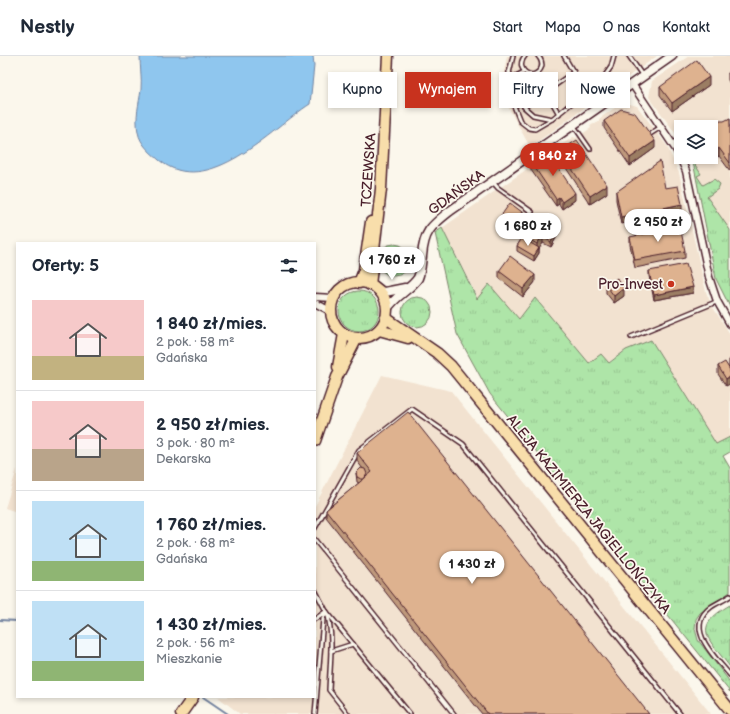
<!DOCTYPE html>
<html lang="pl">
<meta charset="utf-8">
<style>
:root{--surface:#fff;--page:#f2f2f3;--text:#1f2937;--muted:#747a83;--line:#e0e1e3;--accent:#c8321e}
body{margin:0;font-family:"Balsamiq Sans",sans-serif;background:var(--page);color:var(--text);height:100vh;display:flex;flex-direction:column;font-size:15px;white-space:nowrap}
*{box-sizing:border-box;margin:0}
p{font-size:13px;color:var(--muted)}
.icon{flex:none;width:22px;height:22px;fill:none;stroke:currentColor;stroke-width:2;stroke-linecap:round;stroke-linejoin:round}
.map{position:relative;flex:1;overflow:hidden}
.details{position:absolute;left:16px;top:186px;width:300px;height:456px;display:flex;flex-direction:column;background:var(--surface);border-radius:0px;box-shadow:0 2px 6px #0003}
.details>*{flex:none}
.banner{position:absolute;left:328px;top:16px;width:342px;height:36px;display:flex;gap:8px}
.buttons{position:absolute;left:674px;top:64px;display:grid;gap:8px}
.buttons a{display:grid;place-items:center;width:44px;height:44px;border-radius:0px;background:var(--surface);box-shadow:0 2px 6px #0003;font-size:20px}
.price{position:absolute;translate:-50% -34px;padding:0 9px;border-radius:14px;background:#fff;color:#222;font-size:13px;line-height:26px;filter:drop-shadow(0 1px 2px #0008)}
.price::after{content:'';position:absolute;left:50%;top:24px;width:12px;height:9px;margin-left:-6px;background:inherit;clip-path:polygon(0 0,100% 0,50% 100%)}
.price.active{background:var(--accent);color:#fff}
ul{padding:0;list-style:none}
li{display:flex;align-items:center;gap:12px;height:100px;padding:0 16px}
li+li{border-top:1px solid var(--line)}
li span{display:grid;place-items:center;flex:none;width:112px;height:80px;border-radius:0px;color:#555}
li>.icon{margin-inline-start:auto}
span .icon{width:48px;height:48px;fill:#fffc;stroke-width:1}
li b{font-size:17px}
h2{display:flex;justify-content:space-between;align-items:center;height:48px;padding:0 16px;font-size:17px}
.tag{padding:0 14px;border-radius:0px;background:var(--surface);box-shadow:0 2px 6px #0003;font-size:14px;line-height:36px}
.tag.active{background:var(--accent);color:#fff}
header{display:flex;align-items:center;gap:24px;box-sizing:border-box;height:56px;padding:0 20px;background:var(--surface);border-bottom:1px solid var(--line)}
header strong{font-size:19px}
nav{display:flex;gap:22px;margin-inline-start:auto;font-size:14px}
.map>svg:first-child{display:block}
.built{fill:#f2e2d0}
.grass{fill:url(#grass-tufts);stroke:#7c826a}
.water{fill:#8fc6ee;stroke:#7383a0}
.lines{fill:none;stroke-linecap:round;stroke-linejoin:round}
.stream{stroke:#7383a0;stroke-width:2}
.service-casing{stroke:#4a1f2b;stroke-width:6}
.minor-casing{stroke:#4a1f2b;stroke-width:9}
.tertiary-casing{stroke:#4a1f2b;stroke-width:11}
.primary-casing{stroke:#4a1f2b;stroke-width:13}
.service{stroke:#fbf7ec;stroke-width:3}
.minor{stroke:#fbf7ec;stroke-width:6}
.tertiary{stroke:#fbf7ec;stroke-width:8}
.primary{stroke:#f8deab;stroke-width:10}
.wall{fill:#bf997b;stroke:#4a1f2b}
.shaded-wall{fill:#9b7d64;stroke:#4a1f2b}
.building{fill:#deb28f;stroke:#4a1f2b}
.poi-dot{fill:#c8321e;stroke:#fbf7ec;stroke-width:1.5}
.labels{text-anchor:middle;stroke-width:3.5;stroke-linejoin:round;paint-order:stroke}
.street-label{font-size:14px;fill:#4a1f2b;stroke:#fbf7ec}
.poi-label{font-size:14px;fill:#4a1f2b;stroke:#fbf7ec;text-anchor:end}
</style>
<header>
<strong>Nestly</strong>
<nav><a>Start</a><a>Mapa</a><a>O nas</a><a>Kontakt</a></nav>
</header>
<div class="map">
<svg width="730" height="658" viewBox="0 0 730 658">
<defs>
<pattern id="grass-tufts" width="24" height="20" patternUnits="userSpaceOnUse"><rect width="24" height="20" fill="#aee5a8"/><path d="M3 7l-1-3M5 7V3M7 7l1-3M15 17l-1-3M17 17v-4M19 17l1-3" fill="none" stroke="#97c491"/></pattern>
</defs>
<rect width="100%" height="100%" fill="#fbf7ec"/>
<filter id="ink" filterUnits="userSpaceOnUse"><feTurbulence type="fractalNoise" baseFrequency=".025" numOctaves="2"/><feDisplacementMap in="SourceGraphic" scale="8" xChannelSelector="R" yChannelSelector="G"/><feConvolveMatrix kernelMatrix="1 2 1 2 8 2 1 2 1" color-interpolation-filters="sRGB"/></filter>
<g filter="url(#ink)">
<g class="built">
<path d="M507 0H657L530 91 500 36Z"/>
<path d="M689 0H730V251L716 223 694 111 690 101H711V71H681V85L649 41 652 25Z"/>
<path d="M623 46 637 50 667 90 679 117 706 236 712 250 730 278V381L716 389 651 284 626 294 608 307H589L535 242 519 264 489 228 478 243 442 172 573 81 576 82 591 72 590 70 599 65V63Z"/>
<path d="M382 319 451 335 711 658H240L218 641H315V450Z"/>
<path d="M17 413V456L5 452Z"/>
</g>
<g class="grass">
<path d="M690 101H692V104L701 118 697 120 703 129 714 123 720 128 718 133 707 141 730 174V251L716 223 694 111Z"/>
<path d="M442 172 477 243 489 228 519 263 535 242 589 307 601 298 609 307 626 294 651 284 716 388 730 381V396L723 400 730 412V536L700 557 696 563 695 573 698 584 730 626V636L490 338 457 278 435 177Z"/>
<circle cx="394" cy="204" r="16"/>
<circle cx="359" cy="255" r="20"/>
<circle cx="417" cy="256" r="15"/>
<path d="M730 549V611C709 583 690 572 730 549Z"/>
</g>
<path class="water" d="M140 0H313L314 10 310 48C271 73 208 144 159 104 150 96 140 88 138 76 135 61 139 48 141 34 142 23 140 11 140 0Z"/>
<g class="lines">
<g class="stream">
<path d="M0 564 17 565"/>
<path d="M203 641 228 658"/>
</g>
<defs>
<g id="service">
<path d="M513 0 506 30 520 65 529 72 535 73 552 63 604 21 611 11 614 0"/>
<path d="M525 0C518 8 522 17 532 19 542 16 545 8 538 0"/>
<path d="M564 0 585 36"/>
<path d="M629 0 642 19"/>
<path d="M509 16 522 46 514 50"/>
<path d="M536 18 559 58"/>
<path d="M512 22 524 16"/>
<path d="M552 63 533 59 524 51 574 16"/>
<path d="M574 70 590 93"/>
<path d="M697 71 701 68"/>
<path d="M650 78 661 71"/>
<path d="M673 88 681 82"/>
<path d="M493 126 498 132 532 156"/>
<path d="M631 281 716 246"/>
<path d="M315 472 359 394 412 353 463 388 680 658"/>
<path d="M315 484 454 658"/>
<path d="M315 534 326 555 410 658"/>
<path d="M730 540C724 544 717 547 711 551 683 572 715 601 730 619"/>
<path d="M327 556C334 581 330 608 329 634L348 658"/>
<path d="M315 563 325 556"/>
<path d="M331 595 353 588"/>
<path d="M315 658 323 563 326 555"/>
</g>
<g id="minor">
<path d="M632 28 677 95 686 115 709 221 717 245 730 268"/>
<path d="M315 241 334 242"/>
<path d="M315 247 332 256"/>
</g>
<g id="tertiary">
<path d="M379 235 385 236 405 232"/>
<path d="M387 253C395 240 411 233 418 222 421 215 421 207 422 200 424 175 431 170 450 155L672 0"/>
</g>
<g id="primary">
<circle cx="359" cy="254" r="28"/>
<path d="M359 227 364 214 371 166"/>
<path d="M370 229 381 133 388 0"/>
<path d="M386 262 437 297 451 310 730 654"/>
<path d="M379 274 408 282"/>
<path d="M338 311 344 278"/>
<path d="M315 385 337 321 357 282"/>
<path d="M181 658 193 641"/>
</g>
</defs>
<use href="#service" class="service-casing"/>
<use href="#minor" class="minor-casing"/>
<use href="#tertiary" class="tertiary-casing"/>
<use href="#primary" class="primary-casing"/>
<use href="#service" class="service"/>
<use href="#minor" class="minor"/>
<use href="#tertiary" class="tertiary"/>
<use href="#primary" class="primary"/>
</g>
<g class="wall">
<path d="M730 15V28L728 24V17Z"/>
<path d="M709 29 672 55 660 39V31Z"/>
<path d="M730 62V115L719 100 715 102 711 94V76Z"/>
<path d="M604 65 655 92 630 110 604 72Z"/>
<path d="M560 95 607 137 590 148 560 103Z"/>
<path d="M531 106 575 144 562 153 559 148 556 150 531 114Z"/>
<path d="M665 132 682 156 621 168 616 144V136Z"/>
<path d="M522 159 511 176 498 167V164Z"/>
<path d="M550 176 556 182 551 191 543 187 539 192V197L534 205 517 195V190L522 182V179Z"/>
<path d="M630 181 685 195V202L635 212 630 189Z"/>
<path d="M499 215 535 226 523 241 499 222Z"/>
<path d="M649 215 693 237 654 244 649 220Z"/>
<path d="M606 229 624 240 614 247 606 237Z"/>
<path d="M730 303V314L729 311V304Z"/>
<path d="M718 310 730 314 726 330 718 318Z"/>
<path d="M357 397 649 658H482L326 461V454L359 427 357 426 356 417 363 413 357 405Z"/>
</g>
<g class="shaded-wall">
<path d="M709 21V29L672 55V47Z"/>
<path d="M655 85V92L630 110V102Z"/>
<path d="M719 92V100L715 102V95Z"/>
<path d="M607 129V137L590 148V140Z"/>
<path d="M575 137V144L562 153V146Z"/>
<path d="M559 141V148L556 150V143Z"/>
<path d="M682 148V156L621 168V161Z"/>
<path d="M522 156V159L511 176V173Z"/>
<path d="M550 168V176L545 183 543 181V187L537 196V188Z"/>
<path d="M556 177V182L551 191V186Z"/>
<path d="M539 192V197L534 205V200Z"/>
<path d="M535 219V226L523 241V233Z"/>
<path d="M693 231V237L654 244V239Z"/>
<path d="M624 232V240L614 247V240Z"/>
<path d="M730 320V328L726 330V323Z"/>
</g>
<g class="building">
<path d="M697 4 709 21 672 47 660 31Z"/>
<path d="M730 15V20L728 17Z"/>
<path d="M621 53 635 57 655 85 630 102 604 65Z"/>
<path d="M730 62V107L719 92 715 95 711 86V76L720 65H724Z"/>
<path d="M681 66 683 69 680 71 678 68Z"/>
<path d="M577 84 607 129 590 140 560 95Z"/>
<path d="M547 95 575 137 562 146 559 141 556 143 531 106Z"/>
<path d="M660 105 665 132 678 130 682 148 621 161 616 136Z"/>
<path d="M510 147 522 156 511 173 498 164Z"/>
<path d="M535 159 550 168 537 188 522 179Z"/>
<path d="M680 170 685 195 635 204 630 181Z"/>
<path d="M551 174 556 177 551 186 543 181 546 176 549 177Z"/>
<path d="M522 182 539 192 534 200 517 190Z"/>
<path d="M510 200 535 219 523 233 499 215Z"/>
<path d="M686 208 693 231 654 239 649 215Z"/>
<path d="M617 222 624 232 614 240 606 229Z"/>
<path d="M725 306 730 314V320L726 323 718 310Z"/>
<path d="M408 356 649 658H488L326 454 372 416 357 397Z"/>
<path d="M361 412 365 413 367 418 364 423H361L357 421 356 417Z"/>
</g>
</g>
<circle class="poi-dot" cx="671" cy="228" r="4"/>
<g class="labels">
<g class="street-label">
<text transform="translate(368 114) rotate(-86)" y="5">TCZEWSKA</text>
<text transform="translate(456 136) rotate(-36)" y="5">GDAŃSKA</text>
<text transform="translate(589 458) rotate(51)" y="5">ALEJA KAZIMIERZA JAGIELLOŃCZYKA</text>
</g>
<g class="poi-label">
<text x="663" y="233">Pro-Invest</text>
</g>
</g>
</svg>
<div class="buttons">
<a><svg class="icon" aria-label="layers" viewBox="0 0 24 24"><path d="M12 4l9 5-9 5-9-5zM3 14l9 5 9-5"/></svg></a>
</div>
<b class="price active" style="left:553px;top:121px">1 840 zł</b>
<b class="price" style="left:658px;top:187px">2 950 zł</b>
<b class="price" style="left:528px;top:191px">1 680 zł</b>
<b class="price" style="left:392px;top:225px">1 760 zł</b>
<b class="price" style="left:472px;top:529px">1 430 zł</b>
<div class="banner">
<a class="tag">Kupno</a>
<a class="tag active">Wynajem</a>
<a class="tag">Filtry</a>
<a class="tag">Nowe</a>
</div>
<section class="details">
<h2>Oferty: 5<svg class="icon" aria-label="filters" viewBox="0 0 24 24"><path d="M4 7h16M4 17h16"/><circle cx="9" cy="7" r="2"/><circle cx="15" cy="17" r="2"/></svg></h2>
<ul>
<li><span style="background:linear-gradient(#f6c9c9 70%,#c2b280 0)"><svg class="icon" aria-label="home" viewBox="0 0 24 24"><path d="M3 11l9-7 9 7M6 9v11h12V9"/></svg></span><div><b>1 840 zł/mies.</b><p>2 pok. · 58 m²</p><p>Gdańska</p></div></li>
<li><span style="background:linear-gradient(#f6c9c9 60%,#b9a48a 0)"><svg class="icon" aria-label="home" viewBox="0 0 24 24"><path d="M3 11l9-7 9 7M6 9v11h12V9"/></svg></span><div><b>2 950 zł/mies.</b><p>3 pok. · 80 m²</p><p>Dekarska</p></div></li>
<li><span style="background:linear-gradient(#bfe0f5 75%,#8fb573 0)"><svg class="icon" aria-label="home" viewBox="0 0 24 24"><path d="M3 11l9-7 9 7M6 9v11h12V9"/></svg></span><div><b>1 760 zł/mies.</b><p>2 pok. · 68 m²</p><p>Gdańska</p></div></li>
<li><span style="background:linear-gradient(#bfe0f5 75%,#8fb573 0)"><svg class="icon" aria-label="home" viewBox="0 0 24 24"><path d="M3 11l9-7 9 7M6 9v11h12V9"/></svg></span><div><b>1 430 zł/mies.</b><p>2 pok. · 56 m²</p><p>Mieszkanie</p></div></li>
</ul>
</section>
</div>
